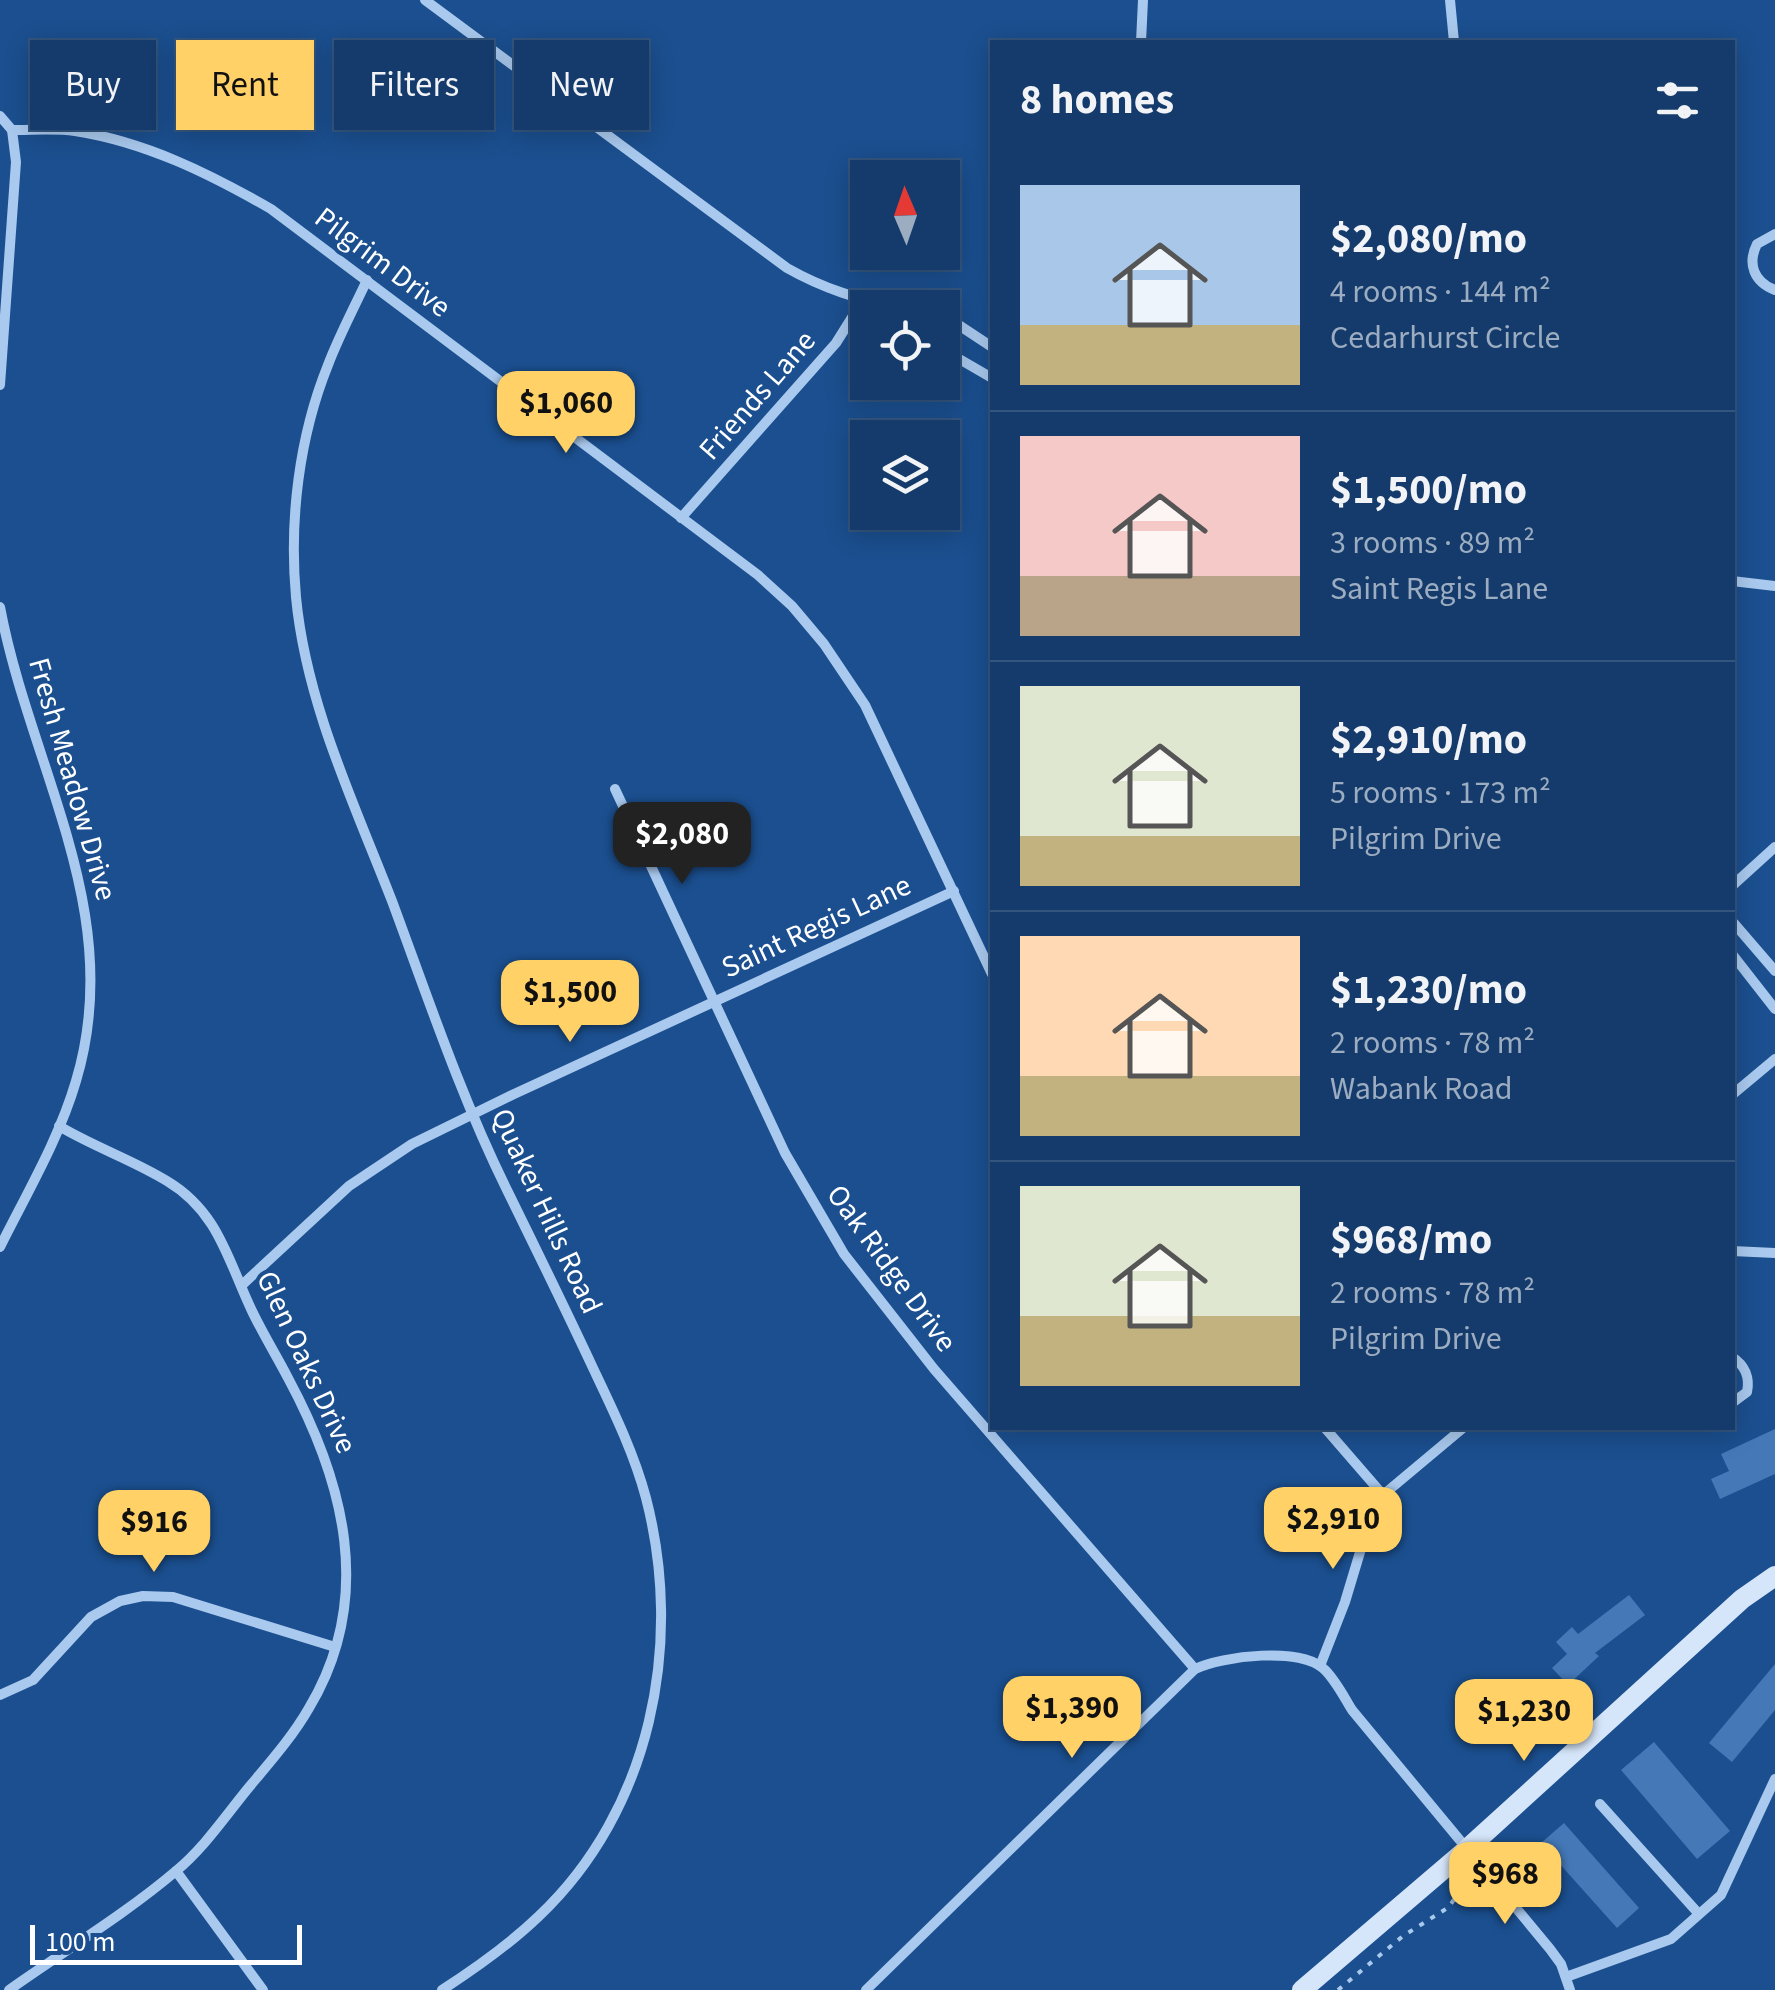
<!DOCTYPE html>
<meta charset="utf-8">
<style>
:root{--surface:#143b6b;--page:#1d4271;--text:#f1f3f6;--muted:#9dadc1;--line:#33557e;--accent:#ffd166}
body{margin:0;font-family:"Source Sans 3",sans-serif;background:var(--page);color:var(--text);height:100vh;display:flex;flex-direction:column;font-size:38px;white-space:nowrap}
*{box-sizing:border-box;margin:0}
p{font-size:32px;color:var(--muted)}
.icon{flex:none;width:55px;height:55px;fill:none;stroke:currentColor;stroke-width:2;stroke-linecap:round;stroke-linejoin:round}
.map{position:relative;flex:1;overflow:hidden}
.sheet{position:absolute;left:990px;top:40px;width:745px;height:1390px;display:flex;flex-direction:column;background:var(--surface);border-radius:0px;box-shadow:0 5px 25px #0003,0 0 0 2px var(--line)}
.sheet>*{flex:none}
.hud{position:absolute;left:30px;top:40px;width:810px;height:90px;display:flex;gap:20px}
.needle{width:65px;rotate:358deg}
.tools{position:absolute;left:850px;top:160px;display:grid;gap:20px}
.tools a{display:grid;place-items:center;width:110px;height:110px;border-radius:0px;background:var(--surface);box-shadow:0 5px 25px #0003,0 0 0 2px var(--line);font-size:50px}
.scale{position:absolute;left:30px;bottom:25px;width:272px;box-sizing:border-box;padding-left:10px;border:5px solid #fff;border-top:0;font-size:28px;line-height:35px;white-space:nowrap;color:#fff;-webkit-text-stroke:8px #1b4f8f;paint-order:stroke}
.price{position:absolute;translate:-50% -85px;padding:0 22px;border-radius:20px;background:var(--accent);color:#111;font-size:32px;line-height:65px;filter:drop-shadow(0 2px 5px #0008)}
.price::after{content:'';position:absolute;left:50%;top:60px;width:30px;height:22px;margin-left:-15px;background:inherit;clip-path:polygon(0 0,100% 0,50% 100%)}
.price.active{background:#222;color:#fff}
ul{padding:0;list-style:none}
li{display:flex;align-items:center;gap:30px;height:250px;padding:0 30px}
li+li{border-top:2px solid var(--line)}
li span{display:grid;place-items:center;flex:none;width:280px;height:200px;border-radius:0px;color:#555}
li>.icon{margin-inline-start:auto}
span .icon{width:120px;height:120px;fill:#fffc;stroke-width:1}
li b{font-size:42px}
h2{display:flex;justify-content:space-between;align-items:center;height:120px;padding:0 30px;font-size:42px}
.pill{padding:0 35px;border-radius:0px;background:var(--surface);box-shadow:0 5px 25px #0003,0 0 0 2px var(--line);font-size:35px;line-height:90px}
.pill.active{background:var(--accent);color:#111}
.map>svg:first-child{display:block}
.building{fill:#4478b7}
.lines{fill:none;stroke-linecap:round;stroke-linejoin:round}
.path{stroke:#a9c9ee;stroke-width:4;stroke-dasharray:5 8;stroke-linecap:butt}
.street{stroke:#a9c9ee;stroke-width:10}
.secondary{stroke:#d6e6fa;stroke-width:20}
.labels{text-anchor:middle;stroke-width:8;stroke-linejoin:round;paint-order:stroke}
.street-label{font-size:30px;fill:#fff;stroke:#1b4f8f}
</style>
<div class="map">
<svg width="1775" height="1990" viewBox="0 0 1775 1990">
<rect width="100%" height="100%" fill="#1b4f8f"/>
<g class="building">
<path d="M1775 1429V1474L1720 1499 1711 1479 1729 1471 1721 1454Z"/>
<path d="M1629 1595 1645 1615 1595 1653 1599 1656 1568 1685 1552 1668 1567 1654 1556 1642 1572 1627 1578 1634Z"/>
<path d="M1775 1664V1710L1732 1762 1709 1743Z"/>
<path d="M1654 1742 1730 1831 1697 1859 1621 1770Z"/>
<path d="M1564 1823 1639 1908 1617 1928 1541 1843Z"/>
</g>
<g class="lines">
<path class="path" d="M1338 1990 1403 1936 1449 1907 1464 1884"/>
<g class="street">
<path d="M425 0 787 268C824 289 858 299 899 308"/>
<path d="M1450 0 1454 42"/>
<path d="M1141 42 1143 0"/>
<path d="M0 116 12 130C33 130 55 128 75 131 146 142 210 174 271 209L758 575 792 606 824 644 865 705 992 974"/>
<path d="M1775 234 1757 244C1747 264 1754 282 1775 290"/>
<path d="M367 280C354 308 339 336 328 365 299 437 289 520 296 597 306 703 354 803 392 901 428 998 461 1097 507 1190 536 1249 565 1308 593 1368 613 1410 634 1453 646 1498 684 1644 651 1810 539 1916 510 1944 476 1968 442 1990"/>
<path d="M942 314 992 347"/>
<path d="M942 349 992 378"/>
<path d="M0 385 16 162 12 130"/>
<path d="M681 518 836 343 863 300"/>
<path d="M1732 581 1775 586"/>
<path d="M0 607C30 768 127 912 76 1081 59 1139 27 1193 0 1247"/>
<path d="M615 789 785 1153 844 1254 934 1369 1195 1669"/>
<path d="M1732 886 1775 847"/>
<path d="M1732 921 1775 971"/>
<path d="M1732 954 1775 1009"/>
<path d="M1732 1095 1775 1059"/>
<path d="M1732 1251 1775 1253"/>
<path d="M242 1285 349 1186 412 1144 512 1095 954 891"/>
<path d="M1732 1357C1745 1365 1750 1378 1747 1392L1732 1403"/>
<path d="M1325 1428 1383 1495"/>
<path d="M1320 1666 1345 1602 1370 1519 1383 1495 1463 1428"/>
<path d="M0 1695 33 1680 91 1617 120 1601 143 1596 173 1597 335 1647"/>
<path d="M1600 1804 1698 1913"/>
<path d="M176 1871 263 1990"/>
<path d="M1566 1977 1671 1939 1721 1895 1775 1779"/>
<path d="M9 1990C64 1951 124 1915 176 1871 205 1847 226 1815 250 1786 271 1761 293 1736 309 1708 375 1598 344 1482 288 1378 276 1355 263 1334 252 1311 228 1261 219 1212 167 1181 133 1160 94 1147 59 1126"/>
<path d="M866 1990 1195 1669C1222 1656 1302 1646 1325 1670 1336 1681 1344 1697 1352 1710L1550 1949 1561 1964 1570 1990"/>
</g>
<path class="secondary" d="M1302 1990 1466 1850 1742 1599 1775 1576"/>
</g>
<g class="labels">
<g class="street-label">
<text transform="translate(383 262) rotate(37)" y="10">Pilgrim Drive</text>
<text transform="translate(757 395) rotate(-49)" y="10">Friends Lane</text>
<text transform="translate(73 779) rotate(74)" y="10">Fresh Meadow Drive</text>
<text transform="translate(816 926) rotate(-25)" y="10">Saint Regis Lane</text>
<text transform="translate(547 1211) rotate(65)" y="10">Quaker Hills Road</text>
<text transform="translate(892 1268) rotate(54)" y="10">Oak Ridge Drive</text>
<text transform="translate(307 1362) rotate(65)" y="10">Glen Oaks Drive</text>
</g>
</g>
</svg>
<div class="tools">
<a><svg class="needle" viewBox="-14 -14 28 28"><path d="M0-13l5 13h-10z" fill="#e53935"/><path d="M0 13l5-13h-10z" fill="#9dadc1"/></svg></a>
<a><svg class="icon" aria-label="locate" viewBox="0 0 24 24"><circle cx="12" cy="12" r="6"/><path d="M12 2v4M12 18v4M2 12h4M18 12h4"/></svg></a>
<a><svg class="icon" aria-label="layers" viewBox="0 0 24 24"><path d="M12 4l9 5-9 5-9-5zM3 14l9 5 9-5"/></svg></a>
</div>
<div class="scale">100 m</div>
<b class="price" style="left:566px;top:456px">$1,060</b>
<b class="price active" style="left:682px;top:887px">$2,080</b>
<b class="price" style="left:570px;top:1045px">$1,500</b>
<b class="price" style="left:1333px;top:1572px">$2,910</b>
<b class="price" style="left:154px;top:1575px">$916</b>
<b class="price" style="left:1072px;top:1761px">$1,390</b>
<b class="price" style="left:1524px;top:1764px">$1,230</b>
<b class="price" style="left:1505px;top:1927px">$968</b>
<div class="hud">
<a class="pill">Buy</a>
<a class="pill active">Rent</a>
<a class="pill">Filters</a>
<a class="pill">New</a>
</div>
<section class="sheet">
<h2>8 homes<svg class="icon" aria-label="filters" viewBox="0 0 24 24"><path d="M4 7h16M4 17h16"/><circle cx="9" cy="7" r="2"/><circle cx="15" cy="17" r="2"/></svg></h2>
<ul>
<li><span style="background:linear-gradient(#a9c7e8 70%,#c2b280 0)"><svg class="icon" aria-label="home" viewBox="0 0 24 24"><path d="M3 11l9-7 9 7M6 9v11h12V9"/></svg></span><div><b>$2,080/mo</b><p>4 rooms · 144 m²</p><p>Cedarhurst Circle</p></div></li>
<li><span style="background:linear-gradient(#f6c9c9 70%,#b9a48a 0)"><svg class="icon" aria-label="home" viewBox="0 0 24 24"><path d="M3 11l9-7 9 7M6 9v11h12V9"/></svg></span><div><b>$1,500/mo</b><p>3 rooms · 89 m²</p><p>Saint Regis Lane</p></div></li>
<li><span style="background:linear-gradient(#dfe7d0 75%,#c2b280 0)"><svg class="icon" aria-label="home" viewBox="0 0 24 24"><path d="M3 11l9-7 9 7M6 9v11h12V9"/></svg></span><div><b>$2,910/mo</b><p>5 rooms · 173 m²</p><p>Pilgrim Drive</p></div></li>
<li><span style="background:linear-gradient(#ffd9b3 70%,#c2b280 0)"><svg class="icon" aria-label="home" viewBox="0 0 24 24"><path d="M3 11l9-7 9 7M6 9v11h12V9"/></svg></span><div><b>$1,230/mo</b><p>2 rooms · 78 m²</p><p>Wabank Road</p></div></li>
<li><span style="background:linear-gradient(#dfe7d0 65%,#c2b280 0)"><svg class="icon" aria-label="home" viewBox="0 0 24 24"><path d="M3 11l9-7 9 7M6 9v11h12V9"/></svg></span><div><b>$968/mo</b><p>2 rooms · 78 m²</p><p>Pilgrim Drive</p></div></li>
</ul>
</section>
</div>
